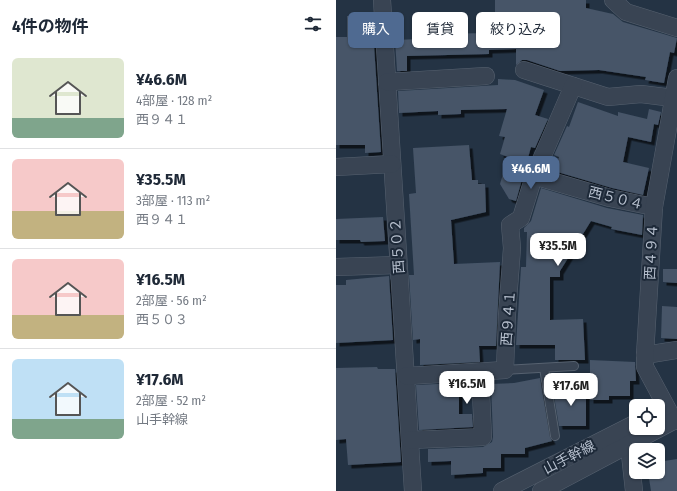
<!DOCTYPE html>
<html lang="ja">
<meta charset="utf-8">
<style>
:root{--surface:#fff;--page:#f6f6f7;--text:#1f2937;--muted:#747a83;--line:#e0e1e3;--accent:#4f6a91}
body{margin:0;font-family:"Fira Sans Condensed","Noto Sans JP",sans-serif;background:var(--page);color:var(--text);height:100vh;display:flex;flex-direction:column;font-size:15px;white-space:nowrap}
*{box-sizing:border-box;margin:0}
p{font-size:13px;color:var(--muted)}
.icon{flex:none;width:22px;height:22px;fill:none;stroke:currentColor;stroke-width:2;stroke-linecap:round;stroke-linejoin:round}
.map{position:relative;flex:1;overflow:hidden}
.sheet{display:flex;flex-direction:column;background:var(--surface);width:336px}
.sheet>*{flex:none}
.guide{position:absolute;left:12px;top:12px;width:269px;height:36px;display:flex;gap:8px}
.buttons{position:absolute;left:293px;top:399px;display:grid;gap:8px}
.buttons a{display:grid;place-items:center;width:36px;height:36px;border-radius:6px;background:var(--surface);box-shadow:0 1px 3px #0004;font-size:20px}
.price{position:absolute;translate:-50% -34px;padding:0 9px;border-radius:8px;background:#fff;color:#222;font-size:13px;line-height:26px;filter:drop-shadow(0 1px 2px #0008)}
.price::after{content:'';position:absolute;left:50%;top:24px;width:12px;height:9px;margin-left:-6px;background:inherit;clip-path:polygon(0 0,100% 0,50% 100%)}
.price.on{background:var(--accent);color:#fff}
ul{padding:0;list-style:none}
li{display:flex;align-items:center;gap:12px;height:100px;padding:0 12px}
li+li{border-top:1px solid var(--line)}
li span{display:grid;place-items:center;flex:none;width:112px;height:80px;border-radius:6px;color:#555}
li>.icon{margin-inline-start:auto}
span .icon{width:48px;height:48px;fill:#fffc;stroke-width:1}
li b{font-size:17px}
h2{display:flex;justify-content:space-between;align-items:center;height:48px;padding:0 12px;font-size:17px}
.chip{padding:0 14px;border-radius:6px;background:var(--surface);box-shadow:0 1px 3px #0004;font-size:14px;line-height:36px}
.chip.on{background:var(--accent);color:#fff}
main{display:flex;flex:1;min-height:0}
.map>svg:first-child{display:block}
.building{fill:#465568;filter:url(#shadow)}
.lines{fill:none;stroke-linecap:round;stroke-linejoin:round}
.service-casing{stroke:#576270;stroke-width:10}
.minor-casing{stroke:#576270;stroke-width:18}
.service{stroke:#394453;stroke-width:8}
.minor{stroke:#394453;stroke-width:17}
.labels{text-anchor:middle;stroke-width:4;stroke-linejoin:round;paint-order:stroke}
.street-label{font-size:14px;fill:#b6bfcd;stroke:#1d2938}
</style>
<main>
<section class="sheet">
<h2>4件の物件<svg class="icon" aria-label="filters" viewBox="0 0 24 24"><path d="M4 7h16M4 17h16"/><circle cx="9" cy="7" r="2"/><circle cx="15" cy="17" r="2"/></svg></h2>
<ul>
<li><span style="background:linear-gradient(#dfe7d0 75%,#7fa58c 0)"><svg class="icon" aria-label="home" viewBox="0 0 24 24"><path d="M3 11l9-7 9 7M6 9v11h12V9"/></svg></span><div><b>¥46.6M</b><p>4部屋 · 128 m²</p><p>西９４１</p></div></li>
<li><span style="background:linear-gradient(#f6c9c9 65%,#c2b280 0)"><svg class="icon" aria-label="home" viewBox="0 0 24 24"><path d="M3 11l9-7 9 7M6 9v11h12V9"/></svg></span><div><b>¥35.5M</b><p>3部屋 · 113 m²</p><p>西９４１</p></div></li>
<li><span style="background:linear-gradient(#f6c9c9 70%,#c2b280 0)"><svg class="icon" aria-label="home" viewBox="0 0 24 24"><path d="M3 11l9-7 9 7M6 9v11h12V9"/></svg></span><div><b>¥16.5M</b><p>2部屋 · 56 m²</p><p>西５０３</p></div></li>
<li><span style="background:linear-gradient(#bfe0f5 75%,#7fa58c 0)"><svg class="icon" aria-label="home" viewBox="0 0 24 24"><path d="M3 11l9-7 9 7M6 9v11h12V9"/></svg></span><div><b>¥17.6M</b><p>2部屋 · 52 m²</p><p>山手幹線</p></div></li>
</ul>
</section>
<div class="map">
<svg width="341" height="491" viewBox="0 0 341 491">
<defs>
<filter id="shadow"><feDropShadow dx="3.5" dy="3.5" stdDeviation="0" flood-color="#0009"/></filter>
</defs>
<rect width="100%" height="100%" fill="#243344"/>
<g class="building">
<path d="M159 0H250V8L277 14 287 22 341 38 338 53 334 52 328 83 309 80 310 77 263 70 224 71 191 60H186L180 65V49L153 50V54L71 56V71H61L59 40 83 39V34L159 33Z"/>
<path d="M36 15 45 152 29 153V145H0V37H11V16Z"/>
<path d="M162 79 179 80 208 90 199 115 212 119 199 148 195 147 180 201 173 199 164 184 172 157 164 154 169 137 163 136 171 109 125 110V114L102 115V111L63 113 62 91 162 85Z"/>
<path d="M242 102 282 116V112L311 119 313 109 325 112 322 125 318 124 315 142 292 137 287 162 313 168 307 195 276 188 218 171 223 157 218 155 231 126 233 127Z"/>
<path d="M133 145 136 180H142V184H149L150 212 115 220 118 264 164 262 160 346H143L144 362 84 365V339L77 340 73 275H78L73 194 80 193 77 148Z"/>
<path d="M205 188 271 208 307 215 306 235 275 229 276 227 255 221 224 271V277H214V320L247 319 249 360H219V345H180L185 267H190L191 232H188V228L195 221Z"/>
<path d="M47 217 49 241 25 242 24 240H0V219Z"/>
<path d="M327 269H341V283L327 282Z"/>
<path d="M53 276 57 340 0 343V285H10V280Z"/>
<path d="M326 306 341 307V339L325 338Z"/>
<path d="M254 360 299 362 300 381H294V396H273V400H254Z"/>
<path d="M41 367 42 369H59L65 462 12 465 10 439 0 440V368Z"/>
<path d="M204 378 214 437 216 441 189 448V454H165V468H147V473L115 475V461L92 462V449L147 447 156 442 157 437 155 384 178 383Z"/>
<path d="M123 383V414H136L137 427 83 430 80 385Z"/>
<path d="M217 390H250V426H223Z"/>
<path d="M341 459V491H315L312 472H322V462Z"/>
</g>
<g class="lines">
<defs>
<g id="service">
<path d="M208 368 219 436"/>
<path d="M169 370 238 366"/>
</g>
<g id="minor">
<path d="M46 0 77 491"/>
<path d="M277 0 290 12 341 28"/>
<path d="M188 70 272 97 305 94 337 98"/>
<path d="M51 82 150 76"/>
<path d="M237 86 198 176 274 198 318 207"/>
<path d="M0 167 56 164"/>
<path d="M0 267 62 265"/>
<path d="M309 355 341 350"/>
<path d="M70 376 169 370 171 314 176 248 174 225 185 218 198 176"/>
<path d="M338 421 309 367V355L318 207 341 78"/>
<path d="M74 440 147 437 144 372"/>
<path d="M293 445 298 491"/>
<path d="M166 491 300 423"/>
<path d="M205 491 341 419"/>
</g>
</defs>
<use href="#service" class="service-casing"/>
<use href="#minor" class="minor-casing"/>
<use href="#service" class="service"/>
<use href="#minor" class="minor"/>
</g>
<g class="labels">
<g class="street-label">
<text transform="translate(280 198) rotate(14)" y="5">西５０４</text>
<text transform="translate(61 246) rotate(-94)" y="5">西５０２</text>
<text transform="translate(315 252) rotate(-87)" y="5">西４９４</text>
<text transform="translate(172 318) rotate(-86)" y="5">西９４１</text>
<text transform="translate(233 457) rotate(-27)" y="5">山手幹線</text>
</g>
</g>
</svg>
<div class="buttons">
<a><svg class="icon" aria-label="locate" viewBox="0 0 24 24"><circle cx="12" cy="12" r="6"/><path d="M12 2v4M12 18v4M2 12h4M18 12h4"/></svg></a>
<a><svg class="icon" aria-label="layers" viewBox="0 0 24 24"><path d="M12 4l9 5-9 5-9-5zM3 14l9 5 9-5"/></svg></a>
</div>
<b class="price on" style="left:195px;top:190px">¥46.6M</b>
<b class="price" style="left:222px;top:267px">¥35.5M</b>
<b class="price" style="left:131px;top:405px">¥16.5M</b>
<b class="price" style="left:235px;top:407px">¥17.6M</b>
<div class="guide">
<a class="chip on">購入</a>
<a class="chip">賃貸</a>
<a class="chip">絞り込み</a>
</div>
</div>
</main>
